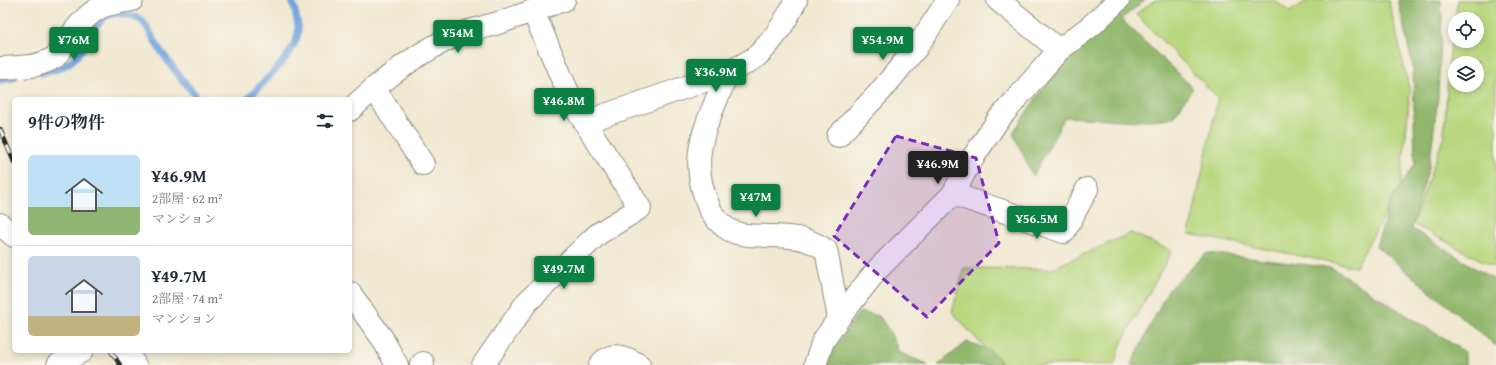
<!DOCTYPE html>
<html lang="ja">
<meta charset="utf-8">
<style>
:root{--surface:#fff;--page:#f2f2f3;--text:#1f2937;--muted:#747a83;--line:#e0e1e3;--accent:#0b8043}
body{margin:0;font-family:"Gentium Book Plus","Noto Serif JP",serif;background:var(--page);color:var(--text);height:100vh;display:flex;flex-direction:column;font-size:15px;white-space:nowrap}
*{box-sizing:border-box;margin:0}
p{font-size:13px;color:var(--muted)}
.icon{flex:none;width:22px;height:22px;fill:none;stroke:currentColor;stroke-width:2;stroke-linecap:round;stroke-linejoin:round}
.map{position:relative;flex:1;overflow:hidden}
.side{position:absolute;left:12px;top:97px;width:340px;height:256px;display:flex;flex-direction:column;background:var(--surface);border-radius:6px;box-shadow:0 2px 6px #0003}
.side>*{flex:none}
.tools{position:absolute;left:1448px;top:12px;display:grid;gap:8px}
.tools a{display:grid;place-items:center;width:36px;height:36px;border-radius:50%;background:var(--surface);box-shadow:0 2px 6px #0003;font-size:20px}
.price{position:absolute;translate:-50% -34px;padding:0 9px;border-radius:4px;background:var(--accent);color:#fff;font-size:13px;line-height:26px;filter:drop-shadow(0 1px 2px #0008)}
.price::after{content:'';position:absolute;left:50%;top:24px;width:12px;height:9px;margin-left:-6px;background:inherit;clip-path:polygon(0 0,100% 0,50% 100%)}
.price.on{background:#222;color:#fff}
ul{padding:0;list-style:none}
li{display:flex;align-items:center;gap:12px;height:100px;padding:0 16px}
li+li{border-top:1px solid var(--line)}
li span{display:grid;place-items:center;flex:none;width:112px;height:80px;border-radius:6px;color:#555}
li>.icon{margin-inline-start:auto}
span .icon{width:48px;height:48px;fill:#fffc;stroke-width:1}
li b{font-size:17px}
h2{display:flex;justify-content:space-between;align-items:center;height:48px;padding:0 16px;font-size:17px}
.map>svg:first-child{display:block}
.green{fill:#b8d77e;stroke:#728154;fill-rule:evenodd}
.forest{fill:#92b86d;stroke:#5e724c}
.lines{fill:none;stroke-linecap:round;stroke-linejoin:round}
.stream{stroke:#73a4de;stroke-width:7}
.minor-casing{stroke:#8e8a7e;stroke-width:24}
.minor{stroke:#fff;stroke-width:22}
.rail-casing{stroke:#2b2b2b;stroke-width:4.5}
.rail{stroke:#f7f3e8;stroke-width:3;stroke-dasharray:9;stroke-linecap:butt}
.marked{fill:#7b2cbf;fill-opacity:0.2;stroke:#7b2cbf;stroke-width:3;stroke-dasharray:8 5;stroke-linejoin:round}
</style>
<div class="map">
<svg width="1496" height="365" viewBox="0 0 1496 365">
<rect width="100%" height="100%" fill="#f7f3e8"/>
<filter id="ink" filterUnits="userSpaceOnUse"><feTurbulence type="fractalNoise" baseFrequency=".025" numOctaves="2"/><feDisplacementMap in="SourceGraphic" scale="8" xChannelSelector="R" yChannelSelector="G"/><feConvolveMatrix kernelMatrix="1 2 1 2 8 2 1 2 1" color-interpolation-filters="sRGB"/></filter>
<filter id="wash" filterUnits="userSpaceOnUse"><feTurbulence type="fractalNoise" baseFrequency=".012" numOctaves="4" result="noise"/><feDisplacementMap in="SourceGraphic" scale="16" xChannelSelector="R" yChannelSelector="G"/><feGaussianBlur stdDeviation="0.9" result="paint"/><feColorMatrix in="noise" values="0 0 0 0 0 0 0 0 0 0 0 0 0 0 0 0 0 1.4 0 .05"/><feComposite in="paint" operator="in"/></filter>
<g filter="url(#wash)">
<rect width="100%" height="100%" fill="#f0e8d0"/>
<g class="green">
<path d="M1155 0H1274L1290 12 1308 0H1386L1389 2 1410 92 1401 184 1356 267 1189 234 1218 98 1136 14Z"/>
<path d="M1458 0H1496V268L1413 224 1444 136 1449 60 1455 20V41H1477V19H1455ZM1455 63H1477V85H1455Z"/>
<path d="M1131 233 1172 251 1122 342 1114 365H995L984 347 952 312 964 268 1051 269Z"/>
</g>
<g class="forest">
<path d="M1112 0H1145L1121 19 1193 88 1173 118 1138 121 1065 117 1033 176 1013 133C1043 86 1076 42 1112 0Z"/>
<path d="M1398 0H1441L1442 16 1438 97 1429 167 1411 228 1496 281V346L1376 246 1391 201 1415 164 1413 68Z"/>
<path d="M1207 253 1332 268 1465 352V365H1131L1168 290Z"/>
<path d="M859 312 879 316 890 332 899 352 928 365H823Z"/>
<path d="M967 342C980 346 997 352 1003 365H938Z"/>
</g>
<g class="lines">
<g class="stream">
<path d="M42 73C54 71 66 67 75 58 92 41 95 7 126 15 132 16 139 18 143 22 149 30 154 40 159 48 171 66 185 84 199 99"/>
<path d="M0 80 14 78"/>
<path d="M248 99C263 81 294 56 298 33 299 22 295 11 292 0"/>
</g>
</g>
</g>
<g filter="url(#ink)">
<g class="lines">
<defs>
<g id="minor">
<path d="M1059 50 1092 25 1118 0"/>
<path d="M0 68C19 67 39 68 55 57 68 41 82 15 102 7 111 3 122 2 132 0"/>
<path d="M727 73C710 121 685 153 709 207 714 219 726 231 740 234 771 239 797 230 826 250L839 318"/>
<path d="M374 88 423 164"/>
<path d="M350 110C381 81 420 50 460 34 472 29 486 27 498 23 520 16 542 7 564 0"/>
<path d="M585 122 727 73C737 68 748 63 757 56 773 41 787 19 796 0"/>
<path d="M838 136 879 93 917 47 948 0"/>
<path d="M953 194 1064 232 1087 189"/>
<path d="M0 224 14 236"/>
<path d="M350 293 382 338 397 365"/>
<path d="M125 351 135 365"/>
<path d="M58 365 82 351"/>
<path d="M421 365 423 363"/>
<path d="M483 365 527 302 598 234 640 208 573 104 533 11"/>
<path d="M600 365C611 350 626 357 639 365"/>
<path d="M815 365 823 341 839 318 876 271 953 194 970 162 998 120 1059 50 998 0"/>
</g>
</defs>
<use href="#minor" class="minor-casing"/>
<use href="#minor" class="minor"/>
<defs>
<g id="rail">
<path d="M0 129 14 162"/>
<path d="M111 351 120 365"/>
</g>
</defs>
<use href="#rail" class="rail-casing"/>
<use href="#rail" class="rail"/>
</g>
</g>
<path class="marked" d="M896 136 976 158 999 243 927 317 834 236Z"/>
</svg>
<div class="tools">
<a><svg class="icon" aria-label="locate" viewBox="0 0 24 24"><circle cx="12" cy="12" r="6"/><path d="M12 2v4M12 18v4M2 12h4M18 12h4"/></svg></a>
<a><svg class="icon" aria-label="layers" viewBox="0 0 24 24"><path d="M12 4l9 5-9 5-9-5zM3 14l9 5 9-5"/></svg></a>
</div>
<b class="price" style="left:458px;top:54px">¥54M</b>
<b class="price" style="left:74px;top:61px">¥76M</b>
<b class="price" style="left:883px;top:61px">¥54.9M</b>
<b class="price" style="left:716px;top:93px">¥36.9M</b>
<b class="price" style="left:564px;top:122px">¥46.8M</b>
<b class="price on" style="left:938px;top:185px">¥46.9M</b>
<b class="price" style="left:756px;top:218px">¥47M</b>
<b class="price" style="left:1037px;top:240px">¥56.5M</b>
<b class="price" style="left:564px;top:290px">¥49.7M</b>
<section class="side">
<h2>9件の物件<svg class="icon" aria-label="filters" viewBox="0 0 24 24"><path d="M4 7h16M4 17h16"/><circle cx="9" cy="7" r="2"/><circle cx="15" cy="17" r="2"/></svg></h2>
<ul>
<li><span style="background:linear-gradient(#bfe0f5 65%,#8fb573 0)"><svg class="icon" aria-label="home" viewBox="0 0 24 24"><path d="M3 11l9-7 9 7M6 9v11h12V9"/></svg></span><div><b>¥46.9M</b><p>2部屋 · 62 m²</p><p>マンション</p></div></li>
<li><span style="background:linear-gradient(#c9d6e8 75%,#c2b280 0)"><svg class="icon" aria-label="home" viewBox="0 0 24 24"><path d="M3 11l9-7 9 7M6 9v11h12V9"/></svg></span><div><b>¥49.7M</b><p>2部屋 · 74 m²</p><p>マンション</p></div></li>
</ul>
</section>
</div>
